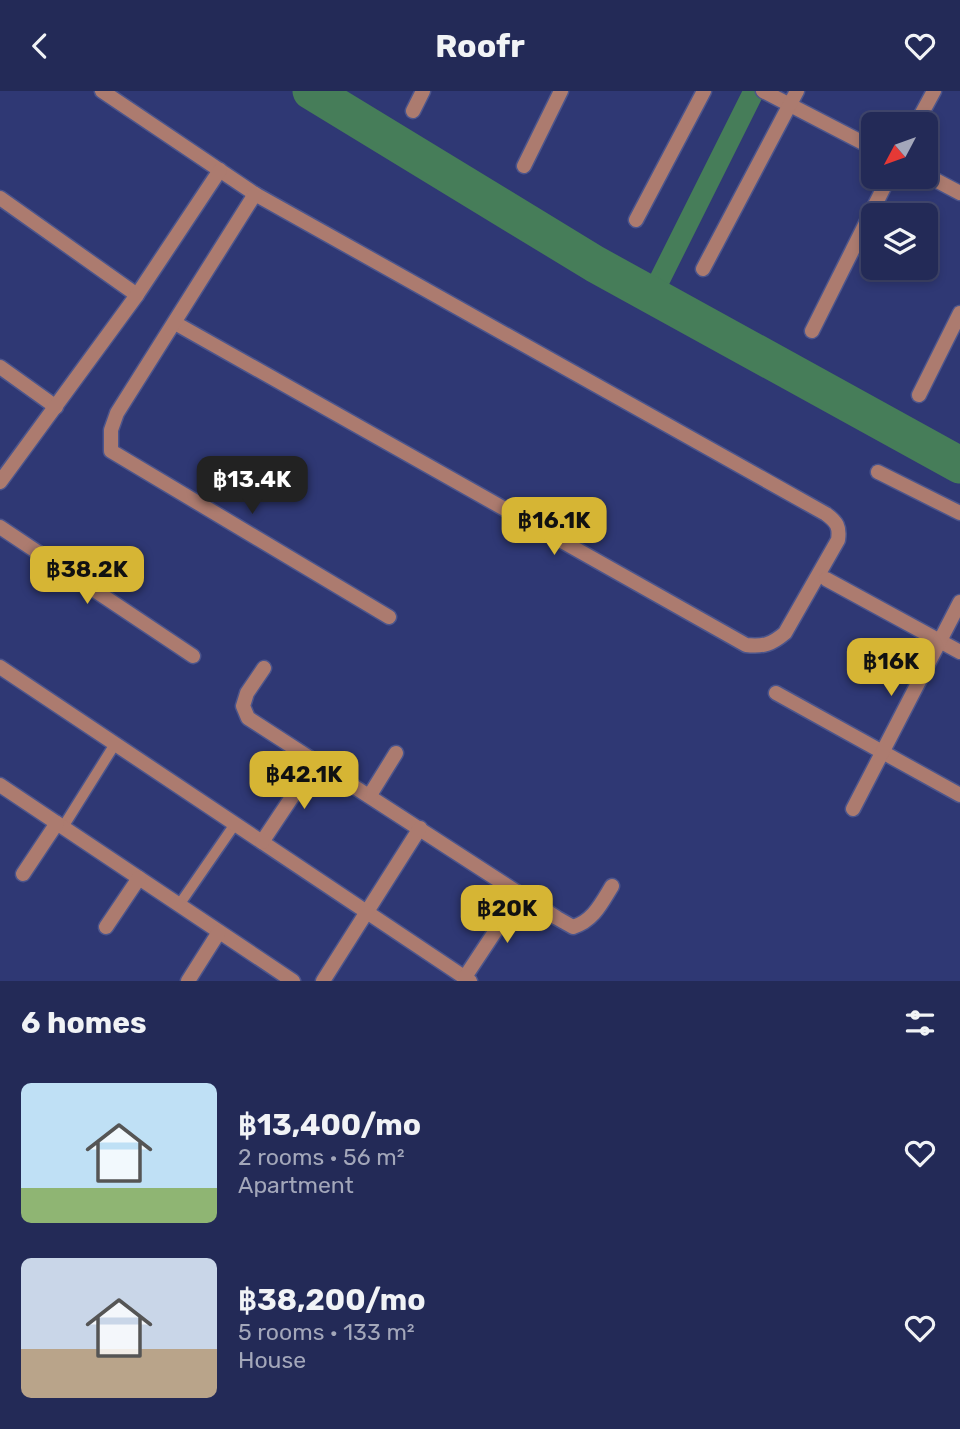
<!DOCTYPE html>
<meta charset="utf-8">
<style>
:root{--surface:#232a57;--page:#2b325d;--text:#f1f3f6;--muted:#a3a7ba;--line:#40466d;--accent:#d6b534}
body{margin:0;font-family:Rubik,sans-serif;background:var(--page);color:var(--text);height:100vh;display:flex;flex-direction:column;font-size:26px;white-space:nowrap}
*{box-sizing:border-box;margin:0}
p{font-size:23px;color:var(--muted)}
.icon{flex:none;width:38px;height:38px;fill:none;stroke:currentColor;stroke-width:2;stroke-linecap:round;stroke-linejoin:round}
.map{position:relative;height:890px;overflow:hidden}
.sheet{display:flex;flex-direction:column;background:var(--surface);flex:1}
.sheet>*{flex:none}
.needle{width:46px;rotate:229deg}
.fabs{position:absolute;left:861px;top:21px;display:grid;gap:14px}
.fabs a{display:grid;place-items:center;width:77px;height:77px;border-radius:10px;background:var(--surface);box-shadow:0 4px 10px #0003,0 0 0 2px var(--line);font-size:35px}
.price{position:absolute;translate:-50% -60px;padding:0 16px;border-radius:14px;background:var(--accent);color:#111;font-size:23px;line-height:46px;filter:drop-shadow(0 2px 4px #0008)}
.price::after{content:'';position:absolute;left:50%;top:42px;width:21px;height:16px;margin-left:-10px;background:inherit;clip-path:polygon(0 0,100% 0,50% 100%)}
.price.current{background:#222;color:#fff}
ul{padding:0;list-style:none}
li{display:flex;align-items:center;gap:21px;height:175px;padding:0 21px}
li span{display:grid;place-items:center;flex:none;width:196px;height:140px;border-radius:10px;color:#555}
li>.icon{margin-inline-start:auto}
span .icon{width:84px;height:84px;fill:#fffc;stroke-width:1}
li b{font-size:30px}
h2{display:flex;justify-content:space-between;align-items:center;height:84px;padding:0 21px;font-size:30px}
header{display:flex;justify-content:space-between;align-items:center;height:91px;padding:0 21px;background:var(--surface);font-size:32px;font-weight:700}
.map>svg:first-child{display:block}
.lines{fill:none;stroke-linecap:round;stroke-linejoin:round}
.canal{stroke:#467d59;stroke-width:21}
.river{stroke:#467d59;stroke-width:37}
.lane-casing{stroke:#4c558c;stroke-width:13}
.street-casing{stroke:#4c558c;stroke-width:17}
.lane{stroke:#ac7b6f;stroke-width:10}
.street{stroke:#ac7b6f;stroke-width:14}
</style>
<header><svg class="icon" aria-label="back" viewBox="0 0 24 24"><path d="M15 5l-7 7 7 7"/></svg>Roofr<svg class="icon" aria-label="heart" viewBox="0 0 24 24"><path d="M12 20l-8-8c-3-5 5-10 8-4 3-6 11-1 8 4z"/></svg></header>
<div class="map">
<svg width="960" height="890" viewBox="0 0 960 890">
<rect width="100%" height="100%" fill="#2f3874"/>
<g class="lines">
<path class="canal" d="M652 204 754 0"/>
<path class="river" d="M311 0 595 173 960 374"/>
<defs>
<g id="lane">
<path d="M63 736 115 653"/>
<path d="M179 814 235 733"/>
</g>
<g id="street">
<path d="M102 0 255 103 826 423C837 431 840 436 838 449L785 542C772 553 764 556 746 554L175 232"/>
<path d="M763 0 873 57"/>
<path d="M413 20 423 0"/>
<path d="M916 33 934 0"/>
<path d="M524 75 561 0"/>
<path d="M926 84 960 102"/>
<path d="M255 103 117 322 111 339V360L389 526"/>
<path d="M0 107 137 204"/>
<path d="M636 129 704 0"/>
<path d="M703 178 797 0"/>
<path d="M812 240 889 86"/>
<path d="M0 276 56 316"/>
<path d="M919 304 960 222"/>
<path d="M878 381 960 422"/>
<path d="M0 391 137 204 220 79"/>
<path d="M0 436 193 565"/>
<path d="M826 488 960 561"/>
<path d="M0 576 470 890"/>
<path d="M264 577 247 602 243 615 248 627 557 827 573 836C593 830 601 813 612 795"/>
<path d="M776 602 960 704"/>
<path d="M0 694 293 890"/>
<path d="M370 704 396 662"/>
<path d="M853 718 960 511"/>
<path d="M262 751 316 670"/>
<path d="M23 783 57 732"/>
<path d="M106 836 139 787"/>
<path d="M465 886 520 803"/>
<path d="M188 890 219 841"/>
<path d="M323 890 420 737"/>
</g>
</defs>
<use href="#lane" class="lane-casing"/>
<use href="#street" class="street-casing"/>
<use href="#lane" class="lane"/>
<use href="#street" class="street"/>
</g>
</svg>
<div class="fabs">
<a><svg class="needle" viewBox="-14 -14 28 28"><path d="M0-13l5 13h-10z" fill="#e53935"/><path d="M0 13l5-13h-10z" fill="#a3a7ba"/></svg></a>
<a><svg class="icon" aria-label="layers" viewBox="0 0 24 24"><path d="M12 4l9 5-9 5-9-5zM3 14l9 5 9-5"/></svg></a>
</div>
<b class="price current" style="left:252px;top:425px">฿13.4K</b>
<b class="price" style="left:554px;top:466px">฿16.1K</b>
<b class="price" style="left:87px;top:515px">฿38.2K</b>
<b class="price" style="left:891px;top:607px">฿16K</b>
<b class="price" style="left:304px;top:720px">฿42.1K</b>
<b class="price" style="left:507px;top:854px">฿20K</b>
</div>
<section class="sheet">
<h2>6 homes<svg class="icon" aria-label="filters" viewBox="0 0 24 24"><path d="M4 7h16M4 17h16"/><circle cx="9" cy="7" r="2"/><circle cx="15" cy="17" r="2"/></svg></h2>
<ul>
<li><span style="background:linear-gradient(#bfe0f5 75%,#8fb573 0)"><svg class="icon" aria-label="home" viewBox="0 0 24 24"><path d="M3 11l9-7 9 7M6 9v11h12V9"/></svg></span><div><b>฿13,400/mo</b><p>2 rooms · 56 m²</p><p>Apartment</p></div><svg class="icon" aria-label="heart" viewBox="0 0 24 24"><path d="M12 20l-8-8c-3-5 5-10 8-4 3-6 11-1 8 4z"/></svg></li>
<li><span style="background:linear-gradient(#c9d6e8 65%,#b9a48a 0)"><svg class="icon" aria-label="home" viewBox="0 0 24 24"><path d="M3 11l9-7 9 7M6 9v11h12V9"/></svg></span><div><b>฿38,200/mo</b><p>5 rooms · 133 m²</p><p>House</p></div><svg class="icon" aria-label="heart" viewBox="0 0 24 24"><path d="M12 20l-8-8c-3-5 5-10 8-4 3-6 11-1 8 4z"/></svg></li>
</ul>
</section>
